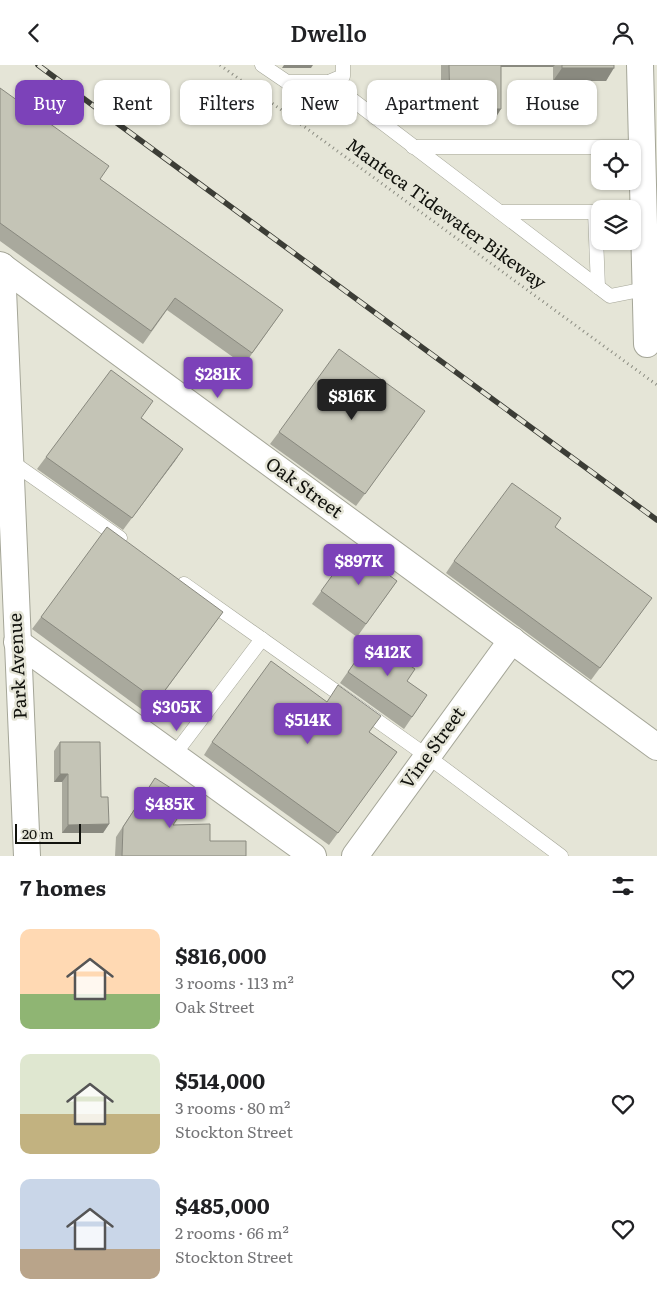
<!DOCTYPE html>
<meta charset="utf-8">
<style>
:root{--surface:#fff;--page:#f6f6f6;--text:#202124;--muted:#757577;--accent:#7c42b9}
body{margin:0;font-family:Literata,serif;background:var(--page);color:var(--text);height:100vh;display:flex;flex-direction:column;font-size:19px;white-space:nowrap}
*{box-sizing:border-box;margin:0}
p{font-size:16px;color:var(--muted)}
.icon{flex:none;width:28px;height:28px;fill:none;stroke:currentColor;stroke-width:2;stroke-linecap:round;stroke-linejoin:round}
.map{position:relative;height:791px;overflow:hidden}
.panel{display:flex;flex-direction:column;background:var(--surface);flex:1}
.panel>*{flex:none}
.guide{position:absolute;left:15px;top:15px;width:628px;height:45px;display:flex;gap:10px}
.tools{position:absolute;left:591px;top:75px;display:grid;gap:10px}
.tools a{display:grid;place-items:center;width:50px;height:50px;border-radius:10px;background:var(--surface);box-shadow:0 1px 4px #0004;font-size:25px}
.scale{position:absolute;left:15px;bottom:12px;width:66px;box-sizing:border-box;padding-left:5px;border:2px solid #11120d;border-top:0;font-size:14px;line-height:18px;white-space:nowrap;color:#11120d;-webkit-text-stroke:4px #e5e5d7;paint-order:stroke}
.price{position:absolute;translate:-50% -42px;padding:0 11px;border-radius:5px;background:var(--accent);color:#fff;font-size:16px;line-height:32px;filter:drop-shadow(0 1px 2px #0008)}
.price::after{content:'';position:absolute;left:50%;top:30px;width:15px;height:11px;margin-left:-8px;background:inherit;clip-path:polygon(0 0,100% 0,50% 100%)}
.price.active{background:#222;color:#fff}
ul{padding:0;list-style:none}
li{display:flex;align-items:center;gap:15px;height:125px;padding:0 20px}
li span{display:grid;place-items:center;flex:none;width:140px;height:100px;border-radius:10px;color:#555}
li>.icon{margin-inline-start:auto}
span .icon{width:60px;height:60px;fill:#fffc;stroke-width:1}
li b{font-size:21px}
h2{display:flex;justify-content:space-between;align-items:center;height:60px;padding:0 20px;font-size:21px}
.pill{padding:0 18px;border-radius:10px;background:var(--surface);box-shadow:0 1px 4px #0004;font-size:18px;line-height:45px}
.pill.active{background:var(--accent);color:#fff}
header{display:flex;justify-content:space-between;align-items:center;height:65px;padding:0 20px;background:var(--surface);font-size:22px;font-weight:600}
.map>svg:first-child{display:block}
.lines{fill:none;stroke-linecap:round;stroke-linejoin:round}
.service-casing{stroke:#a5a698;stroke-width:15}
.minor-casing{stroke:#a5a698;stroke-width:28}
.path{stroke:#8a8b80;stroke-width:3;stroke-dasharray:1 4;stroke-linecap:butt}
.service{stroke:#fff;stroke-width:14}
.minor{stroke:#fff;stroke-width:26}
.rail-casing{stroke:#3c3d36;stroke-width:5.5}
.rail{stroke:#e5e5d7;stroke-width:4;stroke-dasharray:11;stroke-linecap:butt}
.wall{fill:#a9a99d}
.shaded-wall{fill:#89897f}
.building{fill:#c4c4b6;stroke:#89897f}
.labels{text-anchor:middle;stroke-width:5;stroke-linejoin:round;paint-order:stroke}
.street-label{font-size:18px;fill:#11120d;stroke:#e5e5d7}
</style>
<header><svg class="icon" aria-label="back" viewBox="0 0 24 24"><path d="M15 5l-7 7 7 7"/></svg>Dwello<svg class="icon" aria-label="person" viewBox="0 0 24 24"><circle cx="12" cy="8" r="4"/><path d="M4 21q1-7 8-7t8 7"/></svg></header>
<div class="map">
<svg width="657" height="791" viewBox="0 0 657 791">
<rect width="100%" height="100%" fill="#e5e5d7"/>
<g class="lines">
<defs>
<g id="service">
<path d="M262 0 287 17H329L343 11V0"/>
<path d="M329 17 610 231 645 224H651"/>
<path d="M413 82H641"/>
<path d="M500 147H595L598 222"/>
<path d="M9 395 120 473"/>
<path d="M184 519 427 691 561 791"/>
<path d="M174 690 262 574"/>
</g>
<g id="minor">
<path d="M640 0 647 279"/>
<path d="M0 200 657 682"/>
<path d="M2 201 27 791"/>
<path d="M17 577 313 791"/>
<path d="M355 791 512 575"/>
</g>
</defs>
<use href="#service" class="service-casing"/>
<use href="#minor" class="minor-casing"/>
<path class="path" d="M220 0 657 320"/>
<use href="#service" class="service"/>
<use href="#minor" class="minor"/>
<defs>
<path id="rail" d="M38 0 657 455"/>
</defs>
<use href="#rail" class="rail-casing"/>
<use href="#rail" class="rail"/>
</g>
<g class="wall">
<path d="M441 0H614L606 16H553V2H501L493 57H441Z"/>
<path d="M0 23 100 114 283 245 244 300 167 245 143 279 0 176Z"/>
<path d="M142 353 183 384 123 465 37 404 46 392Z"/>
<path d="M416 359 356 441 270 379 279 367Z"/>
<path d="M555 462 643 545 591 615 446 508 454 496Z"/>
<path d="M352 483 397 516 357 572 312 539Z"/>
<path d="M223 547 148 649 32 564 41 552Z"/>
<path d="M371 574 407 616 427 630 404 664 340 618Z"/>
<path d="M369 667 397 687 329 780 204 690 212 677Z"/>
<path d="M60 677 101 732 109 759 103 768H62V717H54V686Z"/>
<path d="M155 713 173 760 246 791H115L116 772Z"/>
</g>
<g class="shaded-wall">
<path d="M284 0H313L311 3H282Z"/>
<path d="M494 0H555L553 2H493Z"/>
<path d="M562 3H614L606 16H553Z"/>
<path d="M450 44H501L493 57H441Z"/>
<path d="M183 384 175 396 123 465 132 453Z"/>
<path d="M60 709H68L62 717H54Z"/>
<path d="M109 759 103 768H62L68 760Z"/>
</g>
<g class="building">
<path d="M449 0H501V44H450Z"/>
<rect x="562" y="0" width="52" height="3"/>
<path d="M0 23 109 101 100 114 283 245 252 288 175 233 151 266 0 158Z"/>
<path d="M339 284 425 346 365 429 279 367Z"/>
<path d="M111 305 153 336 141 353 183 384 132 453 46 392Z"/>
<path d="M512 418 561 453 555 462 652 533 600 603 454 496Z"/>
<path d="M107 462 223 547 157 636 41 552Z"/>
<path d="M352 483 397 516 366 559 321 526Z"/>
<path d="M371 574 415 604 407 616 427 630 412 652 348 607Z"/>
<path d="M271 596 327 637 338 620 381 651 369 667 397 687 338 768 212 677Z"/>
<path d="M60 677H100L101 732H108L109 759 68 760V709H60Z"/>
<path d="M155 713 190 735 173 760 210 759V776H246V791H122L123 762Z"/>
</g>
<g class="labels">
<g class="street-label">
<text transform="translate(446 149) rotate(36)" y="6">Manteca Tidewater Bikeway</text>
<text transform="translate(304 423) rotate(36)" y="6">Oak Street</text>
<text transform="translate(18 601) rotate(-93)" y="6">Park Avenue</text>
<text transform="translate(433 683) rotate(-54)" y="6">Vine Street</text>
</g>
</g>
</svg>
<div class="tools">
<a><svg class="icon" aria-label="locate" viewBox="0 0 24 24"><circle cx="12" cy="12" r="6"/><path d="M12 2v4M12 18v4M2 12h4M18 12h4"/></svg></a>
<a><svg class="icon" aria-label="layers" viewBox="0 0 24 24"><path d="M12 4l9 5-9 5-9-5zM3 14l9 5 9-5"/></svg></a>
</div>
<div class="scale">20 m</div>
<b class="price" style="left:218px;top:334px">$281K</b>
<b class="price active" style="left:352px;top:356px">$816K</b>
<b class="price" style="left:359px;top:521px">$897K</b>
<b class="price" style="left:388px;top:612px">$412K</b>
<b class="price" style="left:177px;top:667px">$305K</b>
<b class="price" style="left:308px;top:680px">$514K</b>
<b class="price" style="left:170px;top:764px">$485K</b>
<div class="guide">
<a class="pill active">Buy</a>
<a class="pill">Rent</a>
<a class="pill">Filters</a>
<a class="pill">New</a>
<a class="pill">Apartment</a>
<a class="pill">House</a>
</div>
</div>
<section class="panel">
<h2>7 homes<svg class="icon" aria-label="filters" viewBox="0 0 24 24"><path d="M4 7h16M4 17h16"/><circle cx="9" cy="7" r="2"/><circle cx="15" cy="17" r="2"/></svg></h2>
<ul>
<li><span style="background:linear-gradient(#ffd9b3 65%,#8fb573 0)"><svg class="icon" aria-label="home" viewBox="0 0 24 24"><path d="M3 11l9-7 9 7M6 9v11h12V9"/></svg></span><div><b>$816,000</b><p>3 rooms · 113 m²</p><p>Oak Street</p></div><svg class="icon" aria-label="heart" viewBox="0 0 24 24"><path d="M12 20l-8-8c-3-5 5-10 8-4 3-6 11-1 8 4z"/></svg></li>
<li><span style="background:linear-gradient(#dfe7d0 60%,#c2b280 0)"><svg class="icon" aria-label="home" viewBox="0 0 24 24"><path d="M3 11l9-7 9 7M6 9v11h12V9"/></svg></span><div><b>$514,000</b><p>3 rooms · 80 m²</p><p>Stockton Street</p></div><svg class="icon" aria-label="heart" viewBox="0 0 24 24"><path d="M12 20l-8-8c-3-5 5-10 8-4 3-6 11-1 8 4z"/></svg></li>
<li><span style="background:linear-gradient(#c9d6e8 70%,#b9a48a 0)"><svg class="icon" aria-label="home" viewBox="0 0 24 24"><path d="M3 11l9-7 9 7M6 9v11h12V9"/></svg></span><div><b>$485,000</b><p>2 rooms · 66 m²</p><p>Stockton Street</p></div><svg class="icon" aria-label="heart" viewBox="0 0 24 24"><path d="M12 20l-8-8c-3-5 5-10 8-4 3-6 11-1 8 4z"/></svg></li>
</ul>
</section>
